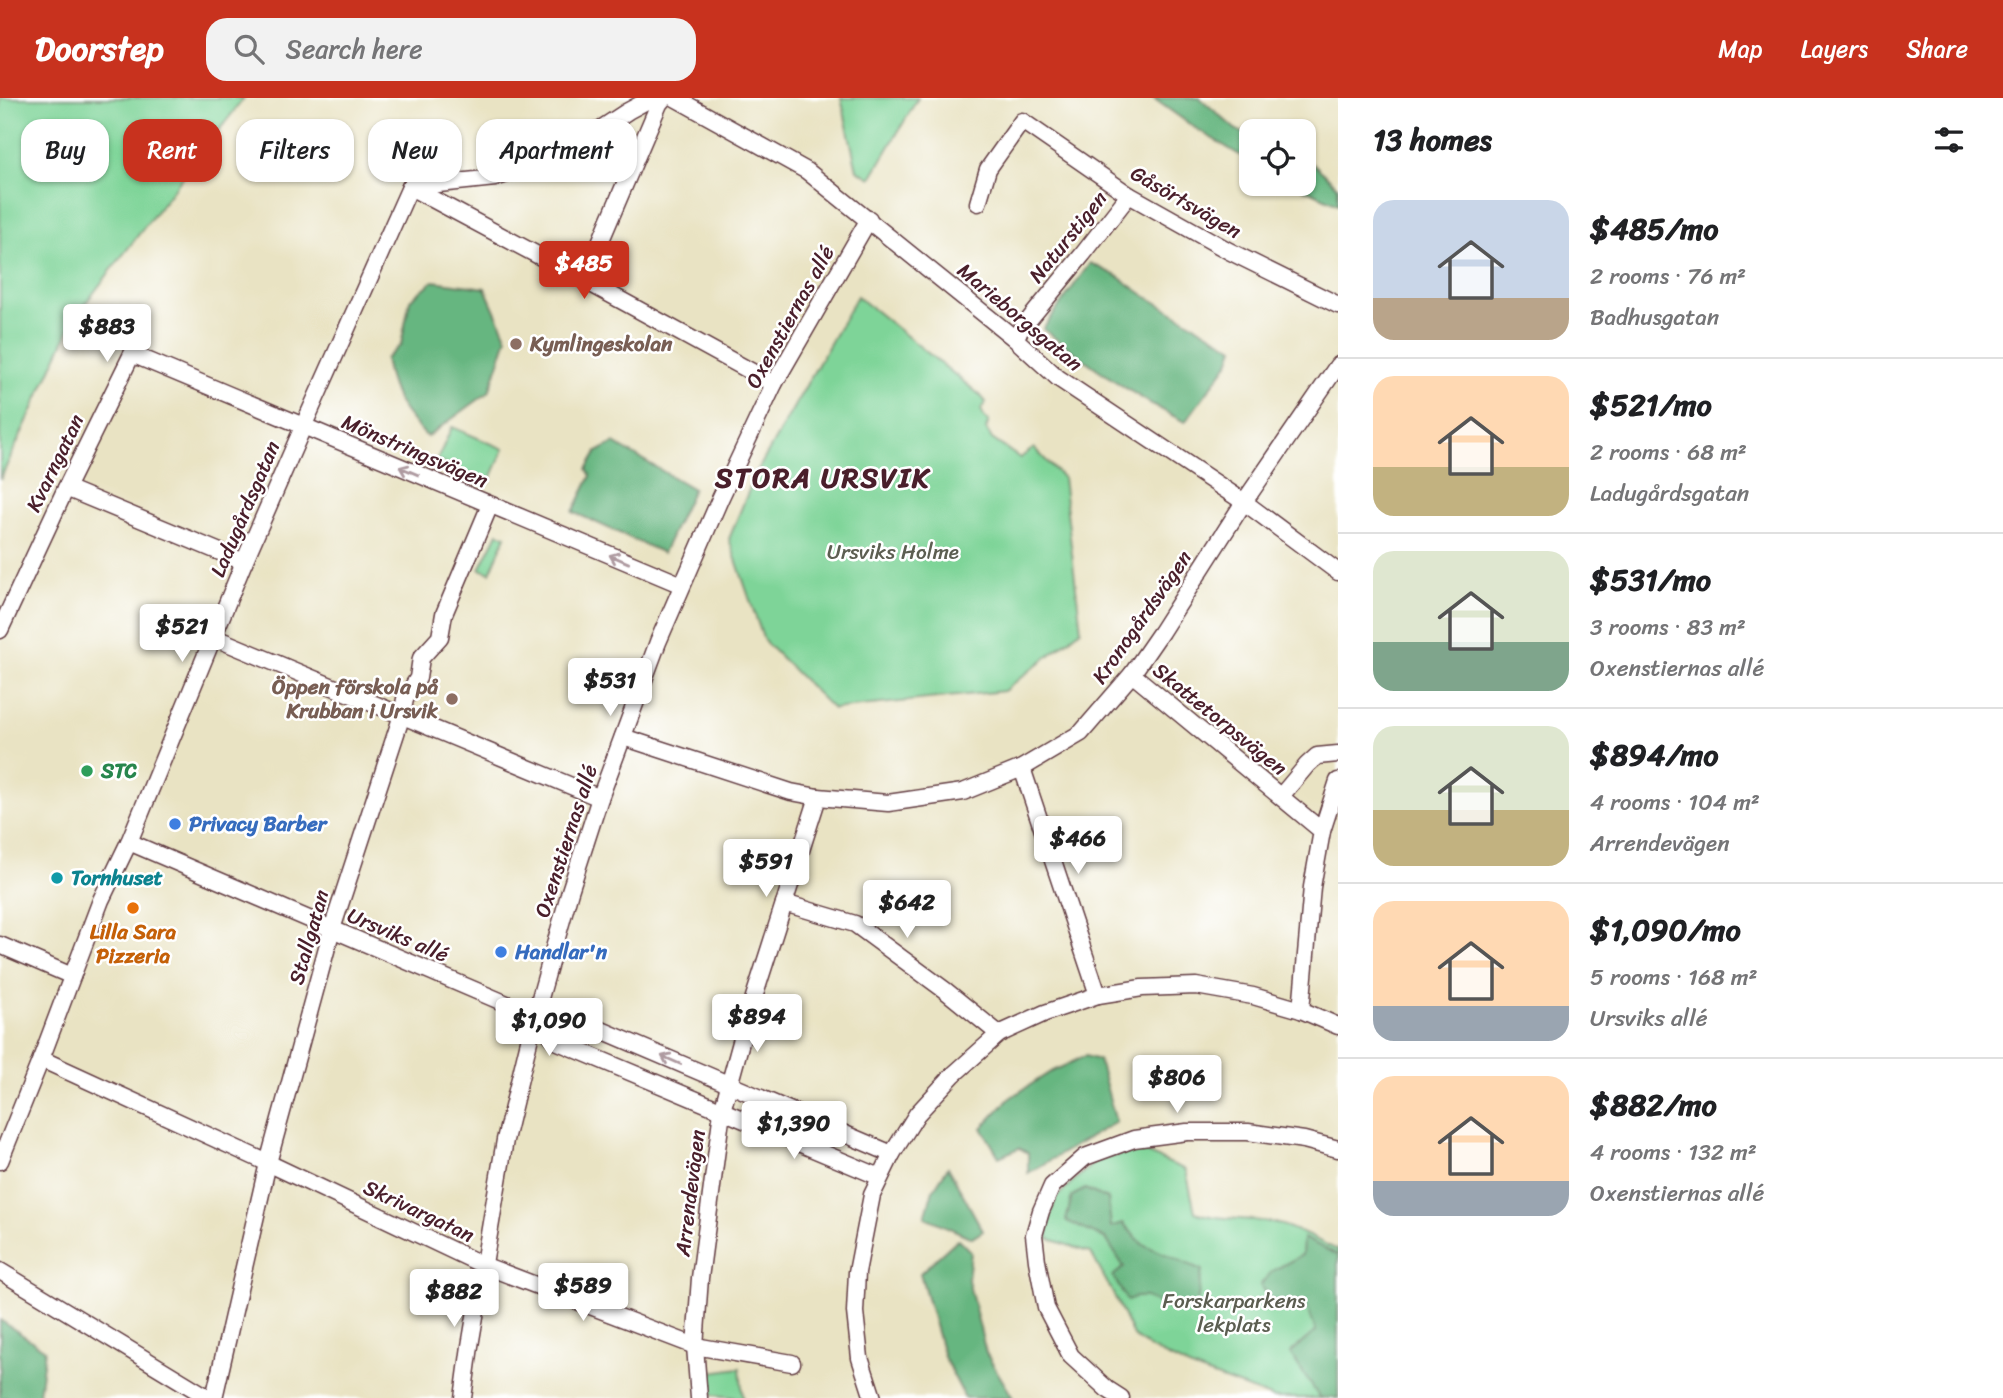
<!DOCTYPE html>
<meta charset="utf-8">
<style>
:root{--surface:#fff;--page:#f2f2f2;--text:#202124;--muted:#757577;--line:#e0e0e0;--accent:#c8321e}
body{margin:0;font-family:Sriracha,sans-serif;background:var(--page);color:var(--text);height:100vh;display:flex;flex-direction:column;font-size:26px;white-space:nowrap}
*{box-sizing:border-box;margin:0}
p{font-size:23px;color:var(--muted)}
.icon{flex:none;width:38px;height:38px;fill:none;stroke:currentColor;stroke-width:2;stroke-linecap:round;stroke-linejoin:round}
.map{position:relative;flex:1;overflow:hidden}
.panel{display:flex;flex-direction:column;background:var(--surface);width:665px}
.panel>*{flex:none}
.hud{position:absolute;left:21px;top:21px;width:665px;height:63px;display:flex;gap:14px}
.tools{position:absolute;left:1239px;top:21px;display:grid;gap:14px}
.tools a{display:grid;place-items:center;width:77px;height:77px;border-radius:14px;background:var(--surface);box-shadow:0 2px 5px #0004;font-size:35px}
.price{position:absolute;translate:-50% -60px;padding:0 16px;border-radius:7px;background:#fff;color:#222;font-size:23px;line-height:46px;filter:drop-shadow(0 2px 4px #0008)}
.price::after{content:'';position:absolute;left:50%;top:42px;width:21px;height:16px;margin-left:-10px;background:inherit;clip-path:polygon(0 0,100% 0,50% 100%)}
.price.active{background:var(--accent);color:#fff}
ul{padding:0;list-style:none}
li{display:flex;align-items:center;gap:21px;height:175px;padding:0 35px}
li+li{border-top:2px solid var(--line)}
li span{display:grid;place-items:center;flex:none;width:196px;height:140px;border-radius:21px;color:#555}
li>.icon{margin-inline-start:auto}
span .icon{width:84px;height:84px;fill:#fffc;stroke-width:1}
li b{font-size:30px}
h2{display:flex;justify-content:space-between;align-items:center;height:84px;padding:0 35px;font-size:30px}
.tag{padding:0 24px;border-radius:21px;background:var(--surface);box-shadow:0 2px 5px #0004;font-size:24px;line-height:63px}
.tag.active{background:var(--accent);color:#fff}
header{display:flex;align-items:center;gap:42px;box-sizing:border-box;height:98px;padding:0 35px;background:var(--accent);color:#fff}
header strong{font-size:33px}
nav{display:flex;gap:38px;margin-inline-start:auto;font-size:24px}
.search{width:490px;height:63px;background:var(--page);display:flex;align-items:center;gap:18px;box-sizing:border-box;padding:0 24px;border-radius:21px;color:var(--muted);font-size:26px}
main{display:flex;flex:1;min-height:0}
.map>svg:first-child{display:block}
.green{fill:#7ed498;stroke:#647a62;stroke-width:2}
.forest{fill:#66b680;stroke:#586a56;stroke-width:2}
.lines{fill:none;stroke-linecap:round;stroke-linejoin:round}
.street-casing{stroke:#623c42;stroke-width:19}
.street{stroke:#fff;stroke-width:16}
.oneway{stroke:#ae9aa0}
.education-dot{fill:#8d6e63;stroke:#fff;stroke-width:2.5}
.leisure-dot{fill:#2e9e5b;stroke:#fff;stroke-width:2.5}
.shop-dot{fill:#3f7fe0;stroke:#fff;stroke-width:2.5}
.culture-dot{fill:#0f9aa8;stroke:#fff;stroke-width:2.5}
.food-dot{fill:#e8710a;stroke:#fff;stroke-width:2.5}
.labels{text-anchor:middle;stroke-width:5;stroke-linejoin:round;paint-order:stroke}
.street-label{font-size:21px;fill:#4a1f2b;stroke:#fff}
.education-label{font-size:21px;font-weight:bold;fill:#785e54;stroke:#fff;text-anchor:start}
.park-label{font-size:21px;fill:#5c5e51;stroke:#fff}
.leisure-label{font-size:21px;font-weight:bold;fill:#27864d;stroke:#fff;text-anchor:start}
.shop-label{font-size:21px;font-weight:bold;fill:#366cbe;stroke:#fff;text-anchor:start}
.culture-label{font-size:21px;font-weight:bold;fill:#0d838f;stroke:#fff;text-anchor:start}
.food-label{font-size:21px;font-weight:bold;fill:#c56008;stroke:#fff}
.district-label{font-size:28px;font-weight:bold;letter-spacing:2px;fill:#4a1f2b;stroke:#fff}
</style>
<header>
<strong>Doorstep</strong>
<div class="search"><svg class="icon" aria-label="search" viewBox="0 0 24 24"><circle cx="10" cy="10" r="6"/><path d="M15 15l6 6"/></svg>Search here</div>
<nav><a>Map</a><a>Layers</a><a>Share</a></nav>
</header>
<main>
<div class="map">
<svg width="1338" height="1300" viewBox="0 0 1338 1300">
<rect width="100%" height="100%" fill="#fff"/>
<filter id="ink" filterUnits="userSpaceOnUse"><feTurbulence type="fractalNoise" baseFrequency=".0143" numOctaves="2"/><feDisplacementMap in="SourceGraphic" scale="14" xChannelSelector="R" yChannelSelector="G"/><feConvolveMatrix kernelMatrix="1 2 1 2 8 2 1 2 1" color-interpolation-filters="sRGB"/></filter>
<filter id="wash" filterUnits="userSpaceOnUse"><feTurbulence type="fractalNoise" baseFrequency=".00686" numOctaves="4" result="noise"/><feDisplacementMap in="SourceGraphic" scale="28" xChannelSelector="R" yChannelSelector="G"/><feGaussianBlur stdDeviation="1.57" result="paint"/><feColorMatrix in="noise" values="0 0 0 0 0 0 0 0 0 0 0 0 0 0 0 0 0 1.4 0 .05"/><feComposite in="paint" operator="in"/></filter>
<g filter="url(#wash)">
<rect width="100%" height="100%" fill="#e9e3c3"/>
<g class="green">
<path d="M0 0H244L75 219 0 382Z"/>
<path d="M841 0H918L871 80 857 72Z"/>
<path d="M857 198 980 297 986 304 981 311 984 319 989 323 986 331 992 341 1020 360 1034 350 1063 380 1081 532 1004 593 833 611 764 543 729 441 755 377Z"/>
<path d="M452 329 504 351 489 385 437 362Z"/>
<path d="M498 435 506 438 490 475 480 471Z"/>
<path d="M1139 1052 1186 1072 1195 1114C1222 1124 1254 1118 1282 1127 1301 1133 1320 1144 1338 1152V1300H1273L1189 1269 1152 1251 1133 1238 1117 1203 1091 1155 1047 1140 1050 1118 1056 1100 1069 1087 1097 1062Z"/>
<path d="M740 1270 743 1300 712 1297 710 1274Z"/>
</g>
<g class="forest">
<path d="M1153 0H1200L1235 31 1251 39V64L1195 30Z"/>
<path d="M1304 62 1316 68 1338 89V106L1294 86H1304Z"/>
<path d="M1090 165 1117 178 1144 197 1234 250 1229 264 1185 324C1134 299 1088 265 1043 231Z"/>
<path d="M433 183 485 190 507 240 489 294 427 339C400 310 392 300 385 261L401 247 410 202Z"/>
<path d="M614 345 693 391 663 455 573 414 591 378 587 371 597 354Z"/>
<path d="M1085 958 1099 962 1116 1024 1028 1075V1055L1019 1050 999 1059 982 1030 1010 1000 1049 975Z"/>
<path d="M948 1069 983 1133 972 1140 925 1119 933 1092Z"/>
<path d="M1085 1091 1108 1101 1111 1129 1123 1125 1142 1146 1202 1172 1196 1213 1179 1209 1169 1211 1146 1199H1135L1127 1203 1113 1178 1124 1169 1106 1141 1066 1123 1072 1098Z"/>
<path d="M1303 1140 1338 1157V1300H1320L1290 1255 1316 1233 1308 1211 1299 1203 1271 1204 1260 1187 1272 1173 1302 1157Z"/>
<path d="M958 1141 971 1154 968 1182 986 1255 1013 1300H965L944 1259 920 1175Z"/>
<path d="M0 1222 45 1252 39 1296 40 1300H0Z"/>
</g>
</g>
<g filter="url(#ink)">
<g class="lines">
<defs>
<g id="street">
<path d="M675 0 807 73 1014 240 1058 280 1244 404 1338 474"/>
<path d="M410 89 584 182 774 286"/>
<path d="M410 89 495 80 558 59 628 13 652 0"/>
<path d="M978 105 988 71 1022 23 1129 97 1229 153 1338 207"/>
<path d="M584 182 659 6 664 0"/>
<path d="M1014 240 1083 156 1129 97"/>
<path d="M66 390 244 464"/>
<path d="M0 532 66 390 132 256 682 487"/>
<path d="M213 539 600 700"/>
<path d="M1132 576 1322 733"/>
<path d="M623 639 791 694 818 699 888 705 963 694 1022 670 1081 635 1132 576 1161 534 1244 404 1338 267"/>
<path d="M1022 670 1098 897"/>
<path d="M1281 698 1307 667 1317 658 1338 656"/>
<path d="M129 744 535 918 556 943 880 1079"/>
<path d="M784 805 855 826 946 893 999 936"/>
<path d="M0 847 72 878"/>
<path d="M1301 912 1312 789 1322 733 1338 683"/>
<path d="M535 918 564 916 892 1056"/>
<path d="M41 961 268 1065 483 1167 695 1248 792 1265"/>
<path d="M0 1063 41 961 101 802 129 744 244 464 303 329 410 89"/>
<path d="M0 1173 209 1300"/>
<path d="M214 1300 268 1065 332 831 402 617 405 601 418 580 421 560 440 539 444 516 490 407"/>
<path d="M463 1300 470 1248 505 1042 535 918 570 793 600 700 658 544 720 401 774 286 869 121"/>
<path d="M699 1300 695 1248 700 1180 722 1013 749 915 818 699"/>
<path d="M873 1300 860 1260 855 1214 857 1174 872 1097 892 1056 917 1016 953 977 999 936 1045 915 1098 897 1142 890 1196 888 1253 898 1301 912 1338 928"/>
<path d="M1121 1300 1107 1291 1071 1258 1046 1210 1037 1163 1034 1137 1041 1113 1052 1088 1085 1059 1134 1041 1187 1034H1248L1304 1042 1338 1051"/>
</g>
</defs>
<use href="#street" class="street-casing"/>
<use href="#street" class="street"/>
</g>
<defs><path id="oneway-shaft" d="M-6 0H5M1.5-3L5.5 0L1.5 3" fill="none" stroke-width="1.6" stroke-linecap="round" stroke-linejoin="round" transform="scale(1.75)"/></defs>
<g class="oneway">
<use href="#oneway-shaft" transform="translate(409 373) rotate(-157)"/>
<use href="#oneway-shaft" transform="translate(619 461) rotate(-157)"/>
<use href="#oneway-shaft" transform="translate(671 962) rotate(-156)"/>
</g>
</g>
<g class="education-dot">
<circle cx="516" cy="246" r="7"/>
<circle cx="452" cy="601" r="7"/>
</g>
<circle class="leisure-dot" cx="87" cy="673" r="7"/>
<g class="shop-dot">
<circle cx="175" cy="726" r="7"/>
<circle cx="501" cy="854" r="7"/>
</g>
<circle class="culture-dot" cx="57" cy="780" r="7"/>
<circle class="food-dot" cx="133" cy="810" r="7"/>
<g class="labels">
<g class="street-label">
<text transform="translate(1186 104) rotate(30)" y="7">Gåsörtsvägen</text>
<text transform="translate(1068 139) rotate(-51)" y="7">Naturstigen</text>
<text transform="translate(790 219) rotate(-61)" y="7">Oxenstiernas allé</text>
<text transform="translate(1020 219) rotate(40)" y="7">Marieborgsgatan</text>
<text transform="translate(415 353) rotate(23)" y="7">Mönstringsvägen</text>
<text transform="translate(55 365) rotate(-64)" y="7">Kvarngatan</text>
<text transform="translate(245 411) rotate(-67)" y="7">Ladugårdsgatan</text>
<text transform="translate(1142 519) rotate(-55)" y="7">Kronogårdsvägen</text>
<text transform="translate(1220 621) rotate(39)" y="7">Skattetorpsvägen</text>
<text transform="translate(566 743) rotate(-72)" y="7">Oxenstiernas allé</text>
<text transform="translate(398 837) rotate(23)" y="7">Ursviks allé</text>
<text transform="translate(309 839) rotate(-74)" y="7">Stallgatan</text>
<text transform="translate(690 1095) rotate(-83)" y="7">Arrendevägen</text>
<text transform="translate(419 1113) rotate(25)" y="7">Skrivargatan</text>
</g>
<g class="education-label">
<text x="530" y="253">Kymlingeskolan</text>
<text x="438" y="596" text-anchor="end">Öppen förskola på<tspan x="438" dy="24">Krubban i Ursvik</tspan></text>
</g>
<g class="park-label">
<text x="893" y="461">Ursviks Holme</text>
<text x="1234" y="1210">Forskarparkens<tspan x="1234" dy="24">lekplats</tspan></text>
</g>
<g class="leisure-label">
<text x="101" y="680">STC</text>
</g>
<g class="shop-label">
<text x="189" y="733">Privacy Barber</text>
<text x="515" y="861">Handlar'n</text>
</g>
<g class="culture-label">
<text x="71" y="787">Tornhuset</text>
</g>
<g class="food-label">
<text x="133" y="841">Lilla Sara<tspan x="133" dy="24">Pizzeria</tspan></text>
</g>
<g class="district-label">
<text x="823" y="389">STORA URSVIK</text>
</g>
</g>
</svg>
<div class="tools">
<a><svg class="icon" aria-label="locate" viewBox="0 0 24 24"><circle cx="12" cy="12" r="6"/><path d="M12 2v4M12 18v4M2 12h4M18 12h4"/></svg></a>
</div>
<b class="price active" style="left:584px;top:203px">$485</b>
<b class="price" style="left:107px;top:266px">$883</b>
<b class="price" style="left:182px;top:566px">$521</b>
<b class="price" style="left:610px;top:620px">$531</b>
<b class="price" style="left:1078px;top:778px">$466</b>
<b class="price" style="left:766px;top:801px">$591</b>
<b class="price" style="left:907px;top:842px">$642</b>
<b class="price" style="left:757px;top:956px">$894</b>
<b class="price" style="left:549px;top:960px">$1,090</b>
<b class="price" style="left:1177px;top:1017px">$806</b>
<b class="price" style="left:794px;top:1063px">$1,390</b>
<b class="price" style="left:583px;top:1225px">$589</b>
<b class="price" style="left:454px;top:1231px">$882</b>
<div class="hud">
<a class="tag">Buy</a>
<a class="tag active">Rent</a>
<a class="tag">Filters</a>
<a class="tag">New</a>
<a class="tag">Apartment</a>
</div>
</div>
<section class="panel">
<h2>13 homes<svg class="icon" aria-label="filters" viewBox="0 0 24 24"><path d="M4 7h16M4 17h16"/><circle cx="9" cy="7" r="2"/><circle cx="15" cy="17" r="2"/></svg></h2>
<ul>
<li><span style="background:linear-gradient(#c9d6e8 70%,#b9a48a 0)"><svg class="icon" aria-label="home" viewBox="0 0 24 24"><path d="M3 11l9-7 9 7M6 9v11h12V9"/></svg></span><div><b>$485/mo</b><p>2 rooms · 76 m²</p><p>Badhusgatan</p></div></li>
<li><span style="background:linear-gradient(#ffd9b3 65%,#c2b280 0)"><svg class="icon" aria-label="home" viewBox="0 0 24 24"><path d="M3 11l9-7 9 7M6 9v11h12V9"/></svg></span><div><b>$521/mo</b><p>2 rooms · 68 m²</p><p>Ladugårdsgatan</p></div></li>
<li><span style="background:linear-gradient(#dfe7d0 65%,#7fa58c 0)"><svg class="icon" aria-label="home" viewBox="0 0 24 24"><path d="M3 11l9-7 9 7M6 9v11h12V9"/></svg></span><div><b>$531/mo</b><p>3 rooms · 83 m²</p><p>Oxenstiernas allé</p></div></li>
<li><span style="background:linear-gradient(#dfe7d0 60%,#c2b280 0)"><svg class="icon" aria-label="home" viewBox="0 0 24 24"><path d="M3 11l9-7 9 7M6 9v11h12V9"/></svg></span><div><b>$894/mo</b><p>4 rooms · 104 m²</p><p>Arrendevägen</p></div></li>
<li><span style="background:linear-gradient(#ffd9b3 75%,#9aa5b1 0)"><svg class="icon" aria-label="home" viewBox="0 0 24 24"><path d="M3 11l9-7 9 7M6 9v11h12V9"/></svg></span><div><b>$1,090/mo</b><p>5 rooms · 168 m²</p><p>Ursviks allé</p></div></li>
<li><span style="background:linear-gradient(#ffd9b3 75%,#9aa5b1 0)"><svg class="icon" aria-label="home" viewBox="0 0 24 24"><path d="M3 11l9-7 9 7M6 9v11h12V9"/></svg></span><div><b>$882/mo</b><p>4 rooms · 132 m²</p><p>Oxenstiernas allé</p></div></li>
</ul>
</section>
</main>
